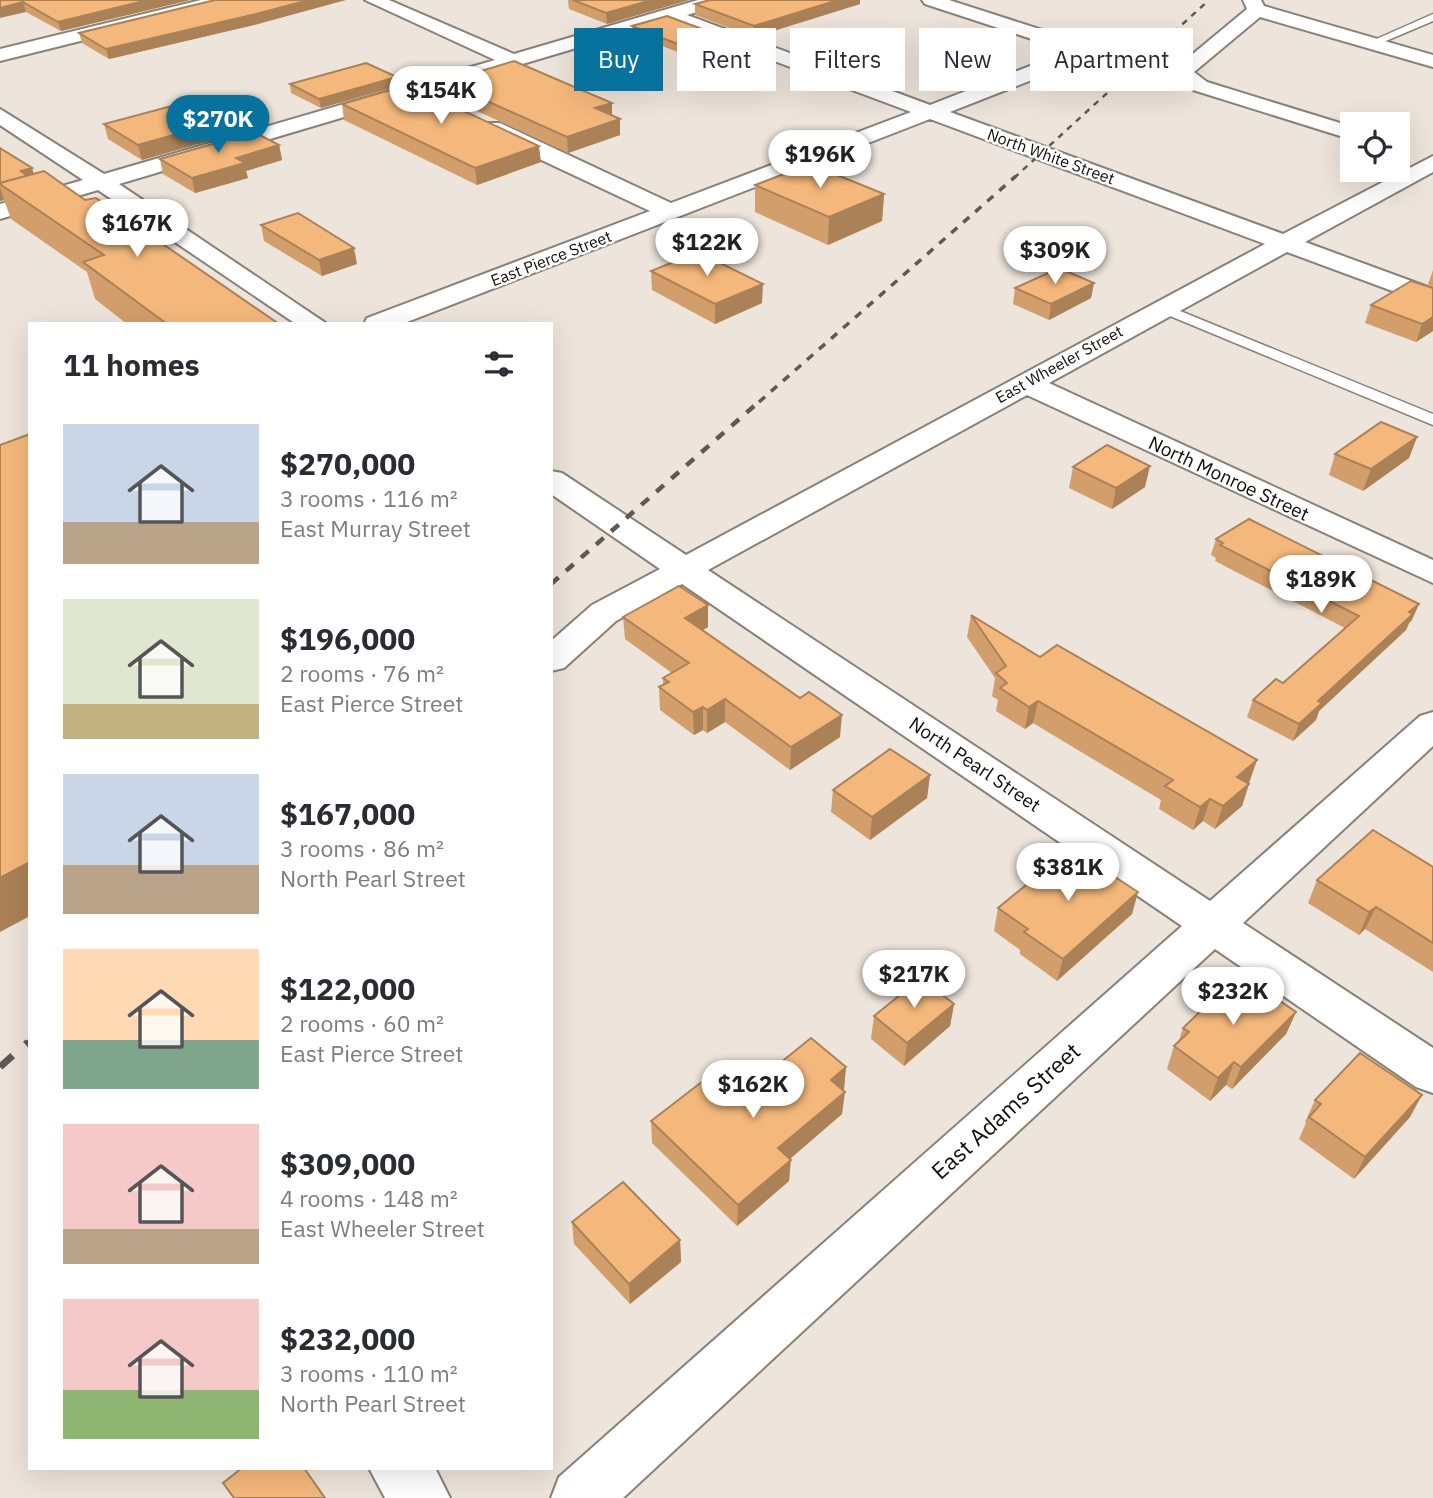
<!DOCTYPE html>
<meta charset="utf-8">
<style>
:root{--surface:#fff;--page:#f7f7f7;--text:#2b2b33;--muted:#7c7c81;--accent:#08729e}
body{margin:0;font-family:"IBM Plex Sans",sans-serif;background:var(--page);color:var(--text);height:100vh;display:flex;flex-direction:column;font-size:26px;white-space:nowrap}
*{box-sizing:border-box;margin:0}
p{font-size:23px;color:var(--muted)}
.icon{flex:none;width:38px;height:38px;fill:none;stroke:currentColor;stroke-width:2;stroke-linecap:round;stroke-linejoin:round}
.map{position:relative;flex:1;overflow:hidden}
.details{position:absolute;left:28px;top:322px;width:525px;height:1148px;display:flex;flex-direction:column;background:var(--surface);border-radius:0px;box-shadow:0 7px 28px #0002}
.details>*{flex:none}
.hud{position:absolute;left:574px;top:28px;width:665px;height:63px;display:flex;gap:14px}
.buttons{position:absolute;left:1340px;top:112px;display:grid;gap:14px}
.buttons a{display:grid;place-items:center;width:70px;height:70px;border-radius:0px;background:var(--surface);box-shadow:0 7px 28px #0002;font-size:35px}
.price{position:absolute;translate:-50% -60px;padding:0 16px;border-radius:24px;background:#fff;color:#222;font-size:23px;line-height:46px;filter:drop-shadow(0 2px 4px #0008)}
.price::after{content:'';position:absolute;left:50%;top:42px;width:21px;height:16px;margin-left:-10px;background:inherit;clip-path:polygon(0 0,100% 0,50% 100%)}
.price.current{background:var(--accent);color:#fff}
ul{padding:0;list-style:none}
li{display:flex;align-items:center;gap:21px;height:175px;padding:0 35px}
li span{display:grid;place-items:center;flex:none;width:196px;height:140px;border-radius:0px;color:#555}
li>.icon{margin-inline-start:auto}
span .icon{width:84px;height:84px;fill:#fffc;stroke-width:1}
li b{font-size:30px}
h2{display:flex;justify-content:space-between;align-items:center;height:84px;padding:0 35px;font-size:30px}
.tag{padding:0 24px;border-radius:0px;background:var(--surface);box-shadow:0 7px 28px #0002;font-size:24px;line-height:63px}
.tag.current{background:var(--accent);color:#fff}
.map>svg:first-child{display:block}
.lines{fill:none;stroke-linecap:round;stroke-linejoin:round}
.lane-casing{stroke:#898078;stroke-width:3}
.street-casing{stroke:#898078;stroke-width:4}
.lane{fill:#fff;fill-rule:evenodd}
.street{fill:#fff;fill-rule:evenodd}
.rail-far4{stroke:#5e5954;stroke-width:2.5;stroke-dasharray:6 6;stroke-linecap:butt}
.rail-far3{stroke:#5e5954;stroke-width:3.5;stroke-dasharray:8 8;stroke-linecap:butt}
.rail-far2{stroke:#5e5954;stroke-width:4.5;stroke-dasharray:10 10;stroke-linecap:butt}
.rail-far1{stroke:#5e5954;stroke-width:5;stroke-dasharray:13 13;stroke-linecap:butt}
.rail{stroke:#5e5954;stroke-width:7;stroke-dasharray:17 17;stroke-linecap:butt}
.wall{fill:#d29e6b}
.shaded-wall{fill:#ab8157}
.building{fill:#f4b87c;stroke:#ab8157;stroke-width:2}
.labels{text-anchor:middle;stroke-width:5;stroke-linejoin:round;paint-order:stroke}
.far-street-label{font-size:16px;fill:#100d0a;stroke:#fff}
.street-label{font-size:19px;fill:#100d0a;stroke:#fff}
.near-street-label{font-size:23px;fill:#100d0a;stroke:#fff}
</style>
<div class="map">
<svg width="1433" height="1498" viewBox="0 0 1433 1498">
<rect width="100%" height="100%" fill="#ede4db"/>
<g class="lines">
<defs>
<g id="lane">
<path d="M1433 14V21L1374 46 1365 44Z"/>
<path d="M1163 304 1433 414V425L1158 311V305Z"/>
</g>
<g id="street">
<path d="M201 0H232L229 4 0 61V49Z"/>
<path d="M365 0H389L514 54 698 0H727L724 4 687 15 930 105 1063 53 1053 46 925 4 922 0H949L1067 38 1084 52 1075 63 950 112 1283 234 1433 156V172L1305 242 1433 289V306L1287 252 1049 383 1433 560V583L1027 395 708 570 1210 901 1420 716 1433 712V746L1243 923 1433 1048V1093L1416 1087 1215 949 623 1498H551L559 1477 1182 926 682 584 616 621 564 668 551 671V641L592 605 660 569 551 494V471L562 473 686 555 1265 244 930 119 402 324H364L367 318 650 211 484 133 481 128 484 123H500L671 203 911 112 667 21 119 184 327 324H296L98 190 0 219V204L83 180 0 125V109L104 174 495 60Z"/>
<path d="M1243 0H1261L1264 6 1433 55V67L1260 17 1194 72 1207 82 1353 127V140L1193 90 1171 72 1247 9Z"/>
<path d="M369 1468H435L450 1498H385Z"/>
</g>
</defs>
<use href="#lane" class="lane-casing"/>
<use href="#street" class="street-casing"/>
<use href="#lane" class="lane"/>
<use href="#street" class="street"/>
<path class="rail-far4" d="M1014 178 1209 0"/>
<path class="rail-far3" d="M759 402 1016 176"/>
<path class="rail-far2" d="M551 584 761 400"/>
<path class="rail-far1" d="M26 1044 30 1041"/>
<path class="rail" d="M0 1067 28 1042"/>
</g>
<g class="wall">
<path d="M0 0H190L61 31 26 12Z"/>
<path d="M568 0H689L607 24 569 9Z"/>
<path d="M695 4H860L754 37 695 15Z"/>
<path d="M258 24 109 59 82 43 79 33Z"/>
<path d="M632 26 726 38V46L690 57 632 34Z"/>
<path d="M445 82 612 116 620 119V135L568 153 447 97Z"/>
<path d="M290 84 398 86 321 108 291 93Z"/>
<path d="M342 104 541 162 477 185 344 120Z"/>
<path d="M230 119 233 134 142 160 108 139 104 124Z"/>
<path d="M279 145 282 160 246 171 248 178 195 193 163 174 160 159Z"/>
<path d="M0 148 32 168 33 174 85 200 279 324H127L95 299 87 272 11 219 4 200 0 201Z"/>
<path d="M755 185 884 194 882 221 828 245 755 212Z"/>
<path d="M261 225 357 264 322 276 264 241Z"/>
<path d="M1433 270V287L1428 284Z"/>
<path d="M651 271 762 303 715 324 652 290Z"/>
<path d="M1094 283 1091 298 1049 320 1013 304 1015 288Z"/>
<path d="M1433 288V331L1416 342 1365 323 1371 305Z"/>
<path d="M1417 437 1409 458 1363 491 1329 475 1335 454Z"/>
<path d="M1073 467 1145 487 1112 509 1069 488Z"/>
<path d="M1216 539 1412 620 1409 623 1406 630 1319 711 1316 720 1293 741 1247 717 1253 700 1283 683 1345 628 1215 561 1216 558 1211 555Z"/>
<path d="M971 615 1249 783 1242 806 1215 829 1203 821 1193 830 1159 809 1161 800 1033 723 1025 729 996 711 998 700 992 696 995 678 967 637Z"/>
<path d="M623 617 708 627 703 630 840 737 790 770 725 722 707 733 703 730 694 735 660 710 659 687 663 685V678L672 673 625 639Z"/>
<path d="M930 775 927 798 870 840 831 812 833 790Z"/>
<path d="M1433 867V972L1365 929 1359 935 1308 903 1317 880Z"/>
<path d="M1138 892 1132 914 1057 981 1020 954V950L994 931 998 908Z"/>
<path d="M1244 985 1296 1012 1286 1034 1232 1089 1226 1085 1210 1101 1167 1069 1174 1046 1178 1043 1183 1028Z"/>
<path d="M954 1004 950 1026 904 1066 871 1039 874 1016Z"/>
<path d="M846 1067 843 1090 842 1114 790 1159 789 1181 737 1226 652 1143 651 1121 729 1104Z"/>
<path d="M1315 1100 1410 1117 1354 1179 1299 1139 1306 1123 1305 1122Z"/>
<path d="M572 1222 680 1240 681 1262 630 1304 574 1244Z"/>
</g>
<g class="shaded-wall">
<path d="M148 0H190L61 31 58 22Z"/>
<path d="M309 0H346L258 24 109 59 106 49Z"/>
<path d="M652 0H689L607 24 606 13Z"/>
<path d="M838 0H860V4L754 37V26Z"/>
<path d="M23 2 26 12 0 18V8Z"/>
<path d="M726 38V46L690 57V49Z"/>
<path d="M397 77 398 86 321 108 319 99Z"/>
<path d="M612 103V118L595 108Z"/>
<path d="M230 119 233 134 142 160 138 145Z"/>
<path d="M620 119V135L568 153 567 137Z"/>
<path d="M279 145 282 160 246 171 248 178 195 193 192 178 236 158Z"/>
<path d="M539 146 541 162 477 185 475 168Z"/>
<path d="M32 168 36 181 21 171Z"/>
<path d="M0 187 4 200 0 201Z"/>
<path d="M884 194 882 221 828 245 829 217Z"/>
<path d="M354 248 357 264 322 276 319 260Z"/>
<path d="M1094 283 1091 298 1049 320 1051 304Z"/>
<path d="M763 284 762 303 715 324V304Z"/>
<path d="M1433 317V331L1416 342 1422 324Z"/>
<path d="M1417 437 1409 458 1363 491 1371 469Z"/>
<path d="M1150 466 1145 487 1112 509 1116 488Z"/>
<path d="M1419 604 1412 620 1409 623 1406 630 1319 711 1316 720 1293 741 1299 724 1318 701 1409 612Z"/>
<path d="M708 605V627L686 640 685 618Z"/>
<path d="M725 699V722L707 733V710Z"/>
<path d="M1038 701 1033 723 1025 729 1029 707Z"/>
<path d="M703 707V730L694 735 693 712Z"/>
<path d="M842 715 840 737 790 770 791 747Z"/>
<path d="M1257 760 1249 783 1230 800 1237 777Z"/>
<path d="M930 775 927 798 870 840 872 817Z"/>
<path d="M1249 784 1242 806 1215 829 1223 806Z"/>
<path d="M1210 799 1203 821 1193 830 1200 807Z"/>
<path d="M30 862V916L0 932V878Z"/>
<path d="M1138 892 1132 914 1057 981 1063 959Z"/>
<path d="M1376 907 1365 929 1359 935 1369 912Z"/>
<path d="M954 1004 950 1026 904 1066 907 1043Z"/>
<path d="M1296 1012 1286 1034 1232 1089 1241 1067Z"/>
<path d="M1234 1062 1226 1085 1210 1101 1218 1078Z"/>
<path d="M846 1067 844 1090 829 1102 831 1080Z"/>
<path d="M845 1092 842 1114 777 1170 778 1148Z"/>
<path d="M1422 1095 1410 1117 1354 1179 1365 1157Z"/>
<path d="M791 1160 789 1181 737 1226 738 1205Z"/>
<path d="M680 1240 681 1262 630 1304 629 1284Z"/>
</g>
<g class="building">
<path d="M0 0H148L58 22 23 2 0 8Z"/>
<path d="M215 0H309L256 14 106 49 79 33Z"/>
<path d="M573 0H652L606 13Z"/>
<path d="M710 0H838L754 26 695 4Z"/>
<path d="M667 16 726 38 690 49 632 26Z"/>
<path d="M514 61 612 103 595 108 620 119 567 137 445 82Z"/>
<path d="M366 63 397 77 319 99 290 84Z"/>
<path d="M408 85 539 146 475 168 342 104Z"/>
<path d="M196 100 230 119 138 145 104 124 168 107Z"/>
<path d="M254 132 279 145 236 158 245 163 192 178 160 159Z"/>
<path d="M0 148 32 168 21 171 27 176 0 183Z"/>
<path d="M810 164 884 194 829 217 755 185Z"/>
<path d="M44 171 85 200 96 198 279 324H167L83 262 104 255 0 184V183Z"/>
<path d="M298 213 354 248 319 260 261 225Z"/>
<path d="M698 252 763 284 715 304 651 271Z"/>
<path d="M1059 268 1094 283 1051 304 1015 288Z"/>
<path d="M1411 281 1433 288V317L1422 324 1371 305Z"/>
<path d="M1381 422 1417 437 1371 469 1335 454Z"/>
<path d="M30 434V862L0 878V445Z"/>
<path d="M1107 445 1150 466 1116 488 1073 467Z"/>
<path d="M1249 519 1419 604 1409 612 1413 614 1318 701 1322 703 1299 724 1253 700 1276 679 1283 683 1359 616 1220 545 1223 543 1216 539Z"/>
<path d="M679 586 708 605 685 618 800 698 809 692 842 715 791 747 725 699 707 710 703 707 693 712 659 687 669 682 663 678 689 663 623 617Z"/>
<path d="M971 615 1040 657 1057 645 1257 760 1237 777 1249 784 1223 806 1210 799 1200 807 1165 786 1173 780 1038 701 1029 707 1000 688 1007 683 996 673 1006 666Z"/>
<path d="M890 749 930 775 872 817 833 790Z"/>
<path d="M1373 830 1433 867V943L1376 907 1369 912 1317 880Z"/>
<path d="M1071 848 1138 892 1063 959 1024 932 1028 929 998 908Z"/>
<path d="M921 978 954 1004 907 1043 874 1016Z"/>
<path d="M1234 979 1244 985 1249 980 1296 1012 1241 1067 1234 1062 1218 1078 1174 1046 1189 1032 1183 1028Z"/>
<path d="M811 1038 846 1067 831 1080 845 1092 778 1148 791 1160 738 1205 651 1121 703 1081 729 1104Z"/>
<path d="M1360 1053 1422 1095 1365 1157 1309 1117 1321 1104 1315 1100Z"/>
<path d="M623 1182 680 1240 629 1284 572 1222Z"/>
<path d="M242 1468H304L325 1498H234L223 1483Z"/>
</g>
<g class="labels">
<g class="far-street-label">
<text transform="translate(1051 156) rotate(20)" y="6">North White Street</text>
<text transform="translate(551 258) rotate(-21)" y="6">East Pierce Street</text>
<text transform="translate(1059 364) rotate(-29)" y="6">East Wheeler Street</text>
</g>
<g class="street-label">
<text transform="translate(1229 478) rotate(25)" y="7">North Monroe Street</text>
<text transform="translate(975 764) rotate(34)" y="7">North Pearl Street</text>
</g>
<g class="near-street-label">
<text transform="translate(1006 1111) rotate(-42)" y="8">East Adams Street</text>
</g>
</g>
</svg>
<div class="buttons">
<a><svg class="icon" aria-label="locate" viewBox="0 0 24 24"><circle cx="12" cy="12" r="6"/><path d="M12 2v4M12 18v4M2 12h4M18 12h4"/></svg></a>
</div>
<b class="price" style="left:441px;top:126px">$154K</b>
<b class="price current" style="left:218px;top:155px">$270K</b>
<b class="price" style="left:820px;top:190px">$196K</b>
<b class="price" style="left:137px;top:259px">$167K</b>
<b class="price" style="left:707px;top:278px">$122K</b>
<b class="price" style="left:1055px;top:286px">$309K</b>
<b class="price" style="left:1321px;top:615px">$189K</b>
<b class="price" style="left:1068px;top:903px">$381K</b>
<b class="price" style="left:914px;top:1010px">$217K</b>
<b class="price" style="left:1233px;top:1027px">$232K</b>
<b class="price" style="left:753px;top:1120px">$162K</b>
<div class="hud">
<a class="tag current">Buy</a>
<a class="tag">Rent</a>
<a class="tag">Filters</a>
<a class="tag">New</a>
<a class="tag">Apartment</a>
</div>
<section class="details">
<h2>11 homes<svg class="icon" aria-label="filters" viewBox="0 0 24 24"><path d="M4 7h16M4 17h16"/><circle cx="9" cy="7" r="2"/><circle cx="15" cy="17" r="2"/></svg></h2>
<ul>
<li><span style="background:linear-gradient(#c9d6e8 70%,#b9a48a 0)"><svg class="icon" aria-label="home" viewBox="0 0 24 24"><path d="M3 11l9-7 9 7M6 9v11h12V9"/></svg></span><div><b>$270,000</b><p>3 rooms · 116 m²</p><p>East Murray Street</p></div></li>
<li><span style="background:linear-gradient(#dfe7d0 75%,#c2b280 0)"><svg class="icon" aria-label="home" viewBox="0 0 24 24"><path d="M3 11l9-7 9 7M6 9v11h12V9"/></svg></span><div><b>$196,000</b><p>2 rooms · 76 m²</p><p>East Pierce Street</p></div></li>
<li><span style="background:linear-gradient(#c9d6e8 65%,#b9a48a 0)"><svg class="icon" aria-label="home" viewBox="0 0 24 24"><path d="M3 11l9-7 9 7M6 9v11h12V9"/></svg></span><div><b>$167,000</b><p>3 rooms · 86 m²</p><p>North Pearl Street</p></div></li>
<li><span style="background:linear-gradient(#ffd9b3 65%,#7fa58c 0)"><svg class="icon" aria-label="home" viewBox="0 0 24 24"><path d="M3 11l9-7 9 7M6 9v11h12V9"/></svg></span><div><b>$122,000</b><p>2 rooms · 60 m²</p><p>East Pierce Street</p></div></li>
<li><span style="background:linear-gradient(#f6c9c9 75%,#b9a48a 0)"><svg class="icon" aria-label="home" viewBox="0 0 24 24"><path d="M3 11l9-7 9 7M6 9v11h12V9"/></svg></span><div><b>$309,000</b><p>4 rooms · 148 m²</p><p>East Wheeler Street</p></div></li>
<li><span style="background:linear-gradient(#f6c9c9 65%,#8fb573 0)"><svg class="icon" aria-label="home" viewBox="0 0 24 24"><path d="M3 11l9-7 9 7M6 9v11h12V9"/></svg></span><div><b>$232,000</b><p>3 rooms · 110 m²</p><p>North Pearl Street</p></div></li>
</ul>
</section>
</div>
